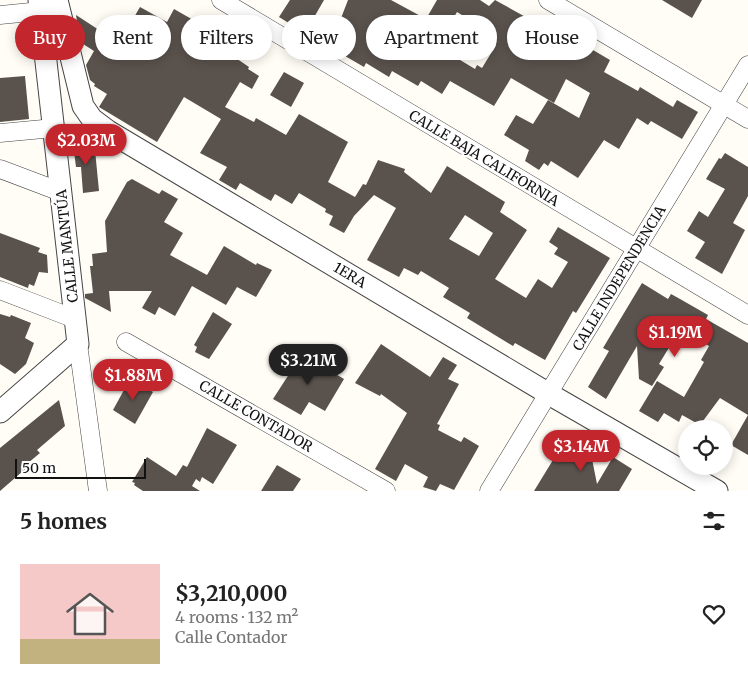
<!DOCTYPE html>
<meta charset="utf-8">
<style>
:root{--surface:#fff;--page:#f6f6f6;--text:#222;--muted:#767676;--line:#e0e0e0;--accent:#c4262e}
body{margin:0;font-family:Merriweather,serif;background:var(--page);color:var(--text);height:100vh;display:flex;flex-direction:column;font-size:19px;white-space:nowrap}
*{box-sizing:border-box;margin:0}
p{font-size:16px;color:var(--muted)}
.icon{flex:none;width:28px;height:28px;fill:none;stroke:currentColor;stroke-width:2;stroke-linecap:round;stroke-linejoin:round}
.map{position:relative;height:491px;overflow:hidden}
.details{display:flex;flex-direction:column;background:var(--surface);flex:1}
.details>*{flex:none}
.guide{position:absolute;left:15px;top:15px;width:719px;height:45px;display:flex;gap:10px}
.buttons{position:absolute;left:678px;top:420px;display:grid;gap:10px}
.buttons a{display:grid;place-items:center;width:55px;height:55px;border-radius:50%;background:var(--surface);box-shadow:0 2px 12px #0003;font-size:25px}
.scale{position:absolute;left:15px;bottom:12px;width:131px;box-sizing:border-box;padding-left:5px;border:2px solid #111;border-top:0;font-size:14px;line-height:18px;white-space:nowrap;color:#111;-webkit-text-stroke:4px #fff;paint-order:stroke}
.price{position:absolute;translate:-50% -42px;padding:0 11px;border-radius:18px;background:var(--accent);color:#fff;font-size:16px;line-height:32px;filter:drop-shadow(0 1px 2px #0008)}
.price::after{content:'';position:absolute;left:50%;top:30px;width:15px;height:11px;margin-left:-8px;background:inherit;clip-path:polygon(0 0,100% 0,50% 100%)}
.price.on{background:#222;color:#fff}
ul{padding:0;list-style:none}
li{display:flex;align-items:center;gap:15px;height:125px;padding:0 20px}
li+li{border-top:1px solid var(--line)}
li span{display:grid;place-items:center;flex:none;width:140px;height:100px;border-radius:0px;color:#555}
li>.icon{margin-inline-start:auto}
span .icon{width:60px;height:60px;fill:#fffc;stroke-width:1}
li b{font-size:21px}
h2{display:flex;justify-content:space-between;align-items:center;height:60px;padding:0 20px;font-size:21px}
.tag{padding:0 18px;border-radius:22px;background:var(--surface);box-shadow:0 2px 12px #0003;font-size:18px;line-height:45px}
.tag.on{background:var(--accent);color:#fff}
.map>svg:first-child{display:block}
.building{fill:#5a524d;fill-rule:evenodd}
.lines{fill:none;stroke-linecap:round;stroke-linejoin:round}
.minor-casing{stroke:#444;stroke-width:19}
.tertiary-casing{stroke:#444;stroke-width:23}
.minor{stroke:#fff;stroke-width:18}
.tertiary{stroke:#fff;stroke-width:21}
.labels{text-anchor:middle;stroke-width:5;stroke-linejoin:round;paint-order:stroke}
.street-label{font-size:14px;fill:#111;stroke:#fff}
</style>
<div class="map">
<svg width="748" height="491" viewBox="0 0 748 491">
<rect width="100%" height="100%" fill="#fffdf5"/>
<g class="building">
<path d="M290 0H324L305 33 279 17Z"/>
<path d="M348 0H391L426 19 437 0H480L489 6 495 0 540 25 542 20 610 60 604 72 638 91 640 87 673 107 677 100 698 112 682 139 651 121 648 125 637 118 619 149 604 140 578 178 551 161 548 166 544 163 539 170 525 161 529 150 504 135 516 115 533 124 548 100 579 118 590 93 566 79 554 103 511 78 494 106 450 81 442 94 421 81 418 86 392 71 389 77 366 63 364 67 333 49 338 41 333 39ZM457 12 493 34 489 41 496 45 482 68 477 65 475 69 437 46Z"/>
<path d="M662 0H702L692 18Z"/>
<path d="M140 7 167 22 174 9 202 25 204 23 217 31 210 43 230 54 249 67 248 69 259 76 252 89 240 82 225 107 254 122 256 118 286 135 299 114 348 142 328 182 355 197 363 184 366 185 378 160 405 169 404 172 431 193 447 166 505 202 500 212 527 230 495 279 526 298 538 279 552 288 568 262 554 254 558 248 549 242 558 227 610 258 576 313 573 311 545 360 515 343 513 346 467 318 470 313 443 297 449 288 421 271 418 275 404 268 399 277 367 260 396 208 374 195 354 216 344 233 329 225 333 216 325 212 326 209 299 193 292 204 275 194 271 201 240 183 236 190 219 180 227 167 200 153 221 119 184 97 157 142 99 107 107 94 94 86 95 84 90 80 86 65 94 51 80 42 76 15 119 43ZM465 215 493 233 479 256 449 239Z"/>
<path d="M284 72 304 83 291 107 270 95Z"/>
<path d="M25 76 29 119 0 122V78Z"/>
<path d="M72 136 95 150 99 191 83 193 81 167H76Z"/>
<path d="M725 153 748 167V196L733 223 745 230 722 274 695 258 705 242 687 231 699 211 708 217 725 189 706 179 719 158 721 159Z"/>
<path d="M132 179 159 194 162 190 178 199 164 222 183 233 170 255 207 275 224 246 256 265 257 263 272 270 256 297 237 287 226 305 192 286 175 316 159 307 155 315 142 308 152 291H109L111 312 85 298V294L93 293 90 266H93L92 254 107 252 105 221 127 182Z"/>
<path d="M0 233 40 248 38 252 47 255 48 273 39 272 34 286 29 284 28 288 0 277Z"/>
<path d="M642 283 668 299 671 294 680 299 708 315 706 319 748 343V415L720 398 700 425 682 415 679 422 664 413 658 422 639 411 657 381 684 397 704 362 701 360 709 346 681 328 659 364 664 367 652 386 639 379 637 346 606 399 588 387 609 351 603 348Z"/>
<path d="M213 312 232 324 209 359 195 352 197 347 194 345Z"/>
<path d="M0 314 10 317 11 315 31 323 25 338 34 343 26 364 15 374 0 364Z"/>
<path d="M381 344 430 377 443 357 457 365 448 379 459 384 437 424 440 425 438 430 461 442 464 437 479 446 454 490 440 484 436 491 423 487 428 477 405 464 396 481 375 469 407 413 381 394 380 396 355 383Z"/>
<path d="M302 354 344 379 325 411 309 402 301 415 273 399Z"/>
<path d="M130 379 153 392 135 424 113 410Z"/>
<path d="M59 400 65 426 37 450 40 453 28 463 30 465 0 491V448Z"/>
<path d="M748 415V455L731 445Z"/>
<path d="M207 428 237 445 213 484 202 477 200 482 196 479 192 486 200 491H143L134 485 135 483 132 482 147 457 176 476 183 465 187 467Z"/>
<path d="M564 442 569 445 579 442 590 449 597 484 613 457 632 469 619 491H534Z"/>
<path d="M277 465 301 479 293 491H261Z"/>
</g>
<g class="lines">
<defs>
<g id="minor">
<path d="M221 0 748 315"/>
<path d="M548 0 748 119"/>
<path d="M0 15 41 11"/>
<path d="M0 133 54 128"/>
<path d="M0 169 61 192"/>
<path d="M0 290 75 319"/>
<path d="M126 342 386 491"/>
<path d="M78 344 98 491"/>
<path d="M489 491 748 65"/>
</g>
<g id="tertiary">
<path d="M57 0 83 106 92 119 108 131 549 394 717 491"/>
<path d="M0 412 78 344 39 0"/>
</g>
</defs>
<use href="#minor" class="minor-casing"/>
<use href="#tertiary" class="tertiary-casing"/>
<use href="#minor" class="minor"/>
<use href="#tertiary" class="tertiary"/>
</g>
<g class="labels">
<g class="street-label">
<text transform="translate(484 158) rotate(31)" y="5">CALLE BAJA CALIFORNIA</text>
<text transform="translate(67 246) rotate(-96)" y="5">CALLE MANTÚA</text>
<text transform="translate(350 275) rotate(31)" y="5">1ERA</text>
<text transform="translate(619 278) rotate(-59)" y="5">CALLE INDEPENDENCIA</text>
<text transform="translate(256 416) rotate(30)" y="5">CALLE CONTADOR</text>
</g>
</g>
</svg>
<div class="buttons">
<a><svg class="icon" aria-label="locate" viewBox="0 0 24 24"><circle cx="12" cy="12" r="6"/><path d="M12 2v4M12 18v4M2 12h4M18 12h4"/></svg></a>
</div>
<div class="scale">50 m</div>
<b class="price" style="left:86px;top:166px">$2.03M</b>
<b class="price" style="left:675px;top:358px">$1.19M</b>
<b class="price on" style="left:308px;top:386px">$3.21M</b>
<b class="price" style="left:133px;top:401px">$1.88M</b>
<b class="price" style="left:581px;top:472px">$3.14M</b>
<div class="guide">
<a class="tag on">Buy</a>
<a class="tag">Rent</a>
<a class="tag">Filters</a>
<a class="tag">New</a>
<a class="tag">Apartment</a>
<a class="tag">House</a>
</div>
</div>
<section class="details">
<h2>5 homes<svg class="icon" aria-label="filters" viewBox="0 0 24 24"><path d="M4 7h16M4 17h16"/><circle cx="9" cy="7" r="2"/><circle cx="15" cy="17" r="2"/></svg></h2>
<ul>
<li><span style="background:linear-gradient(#f6c9c9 75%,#c2b280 0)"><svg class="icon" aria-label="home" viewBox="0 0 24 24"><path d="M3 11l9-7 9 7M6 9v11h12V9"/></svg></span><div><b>$3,210,000</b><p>4 rooms · 132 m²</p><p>Calle Contador</p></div><svg class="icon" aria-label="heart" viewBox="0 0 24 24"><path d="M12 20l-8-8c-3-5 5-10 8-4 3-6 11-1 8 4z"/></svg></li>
</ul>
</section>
